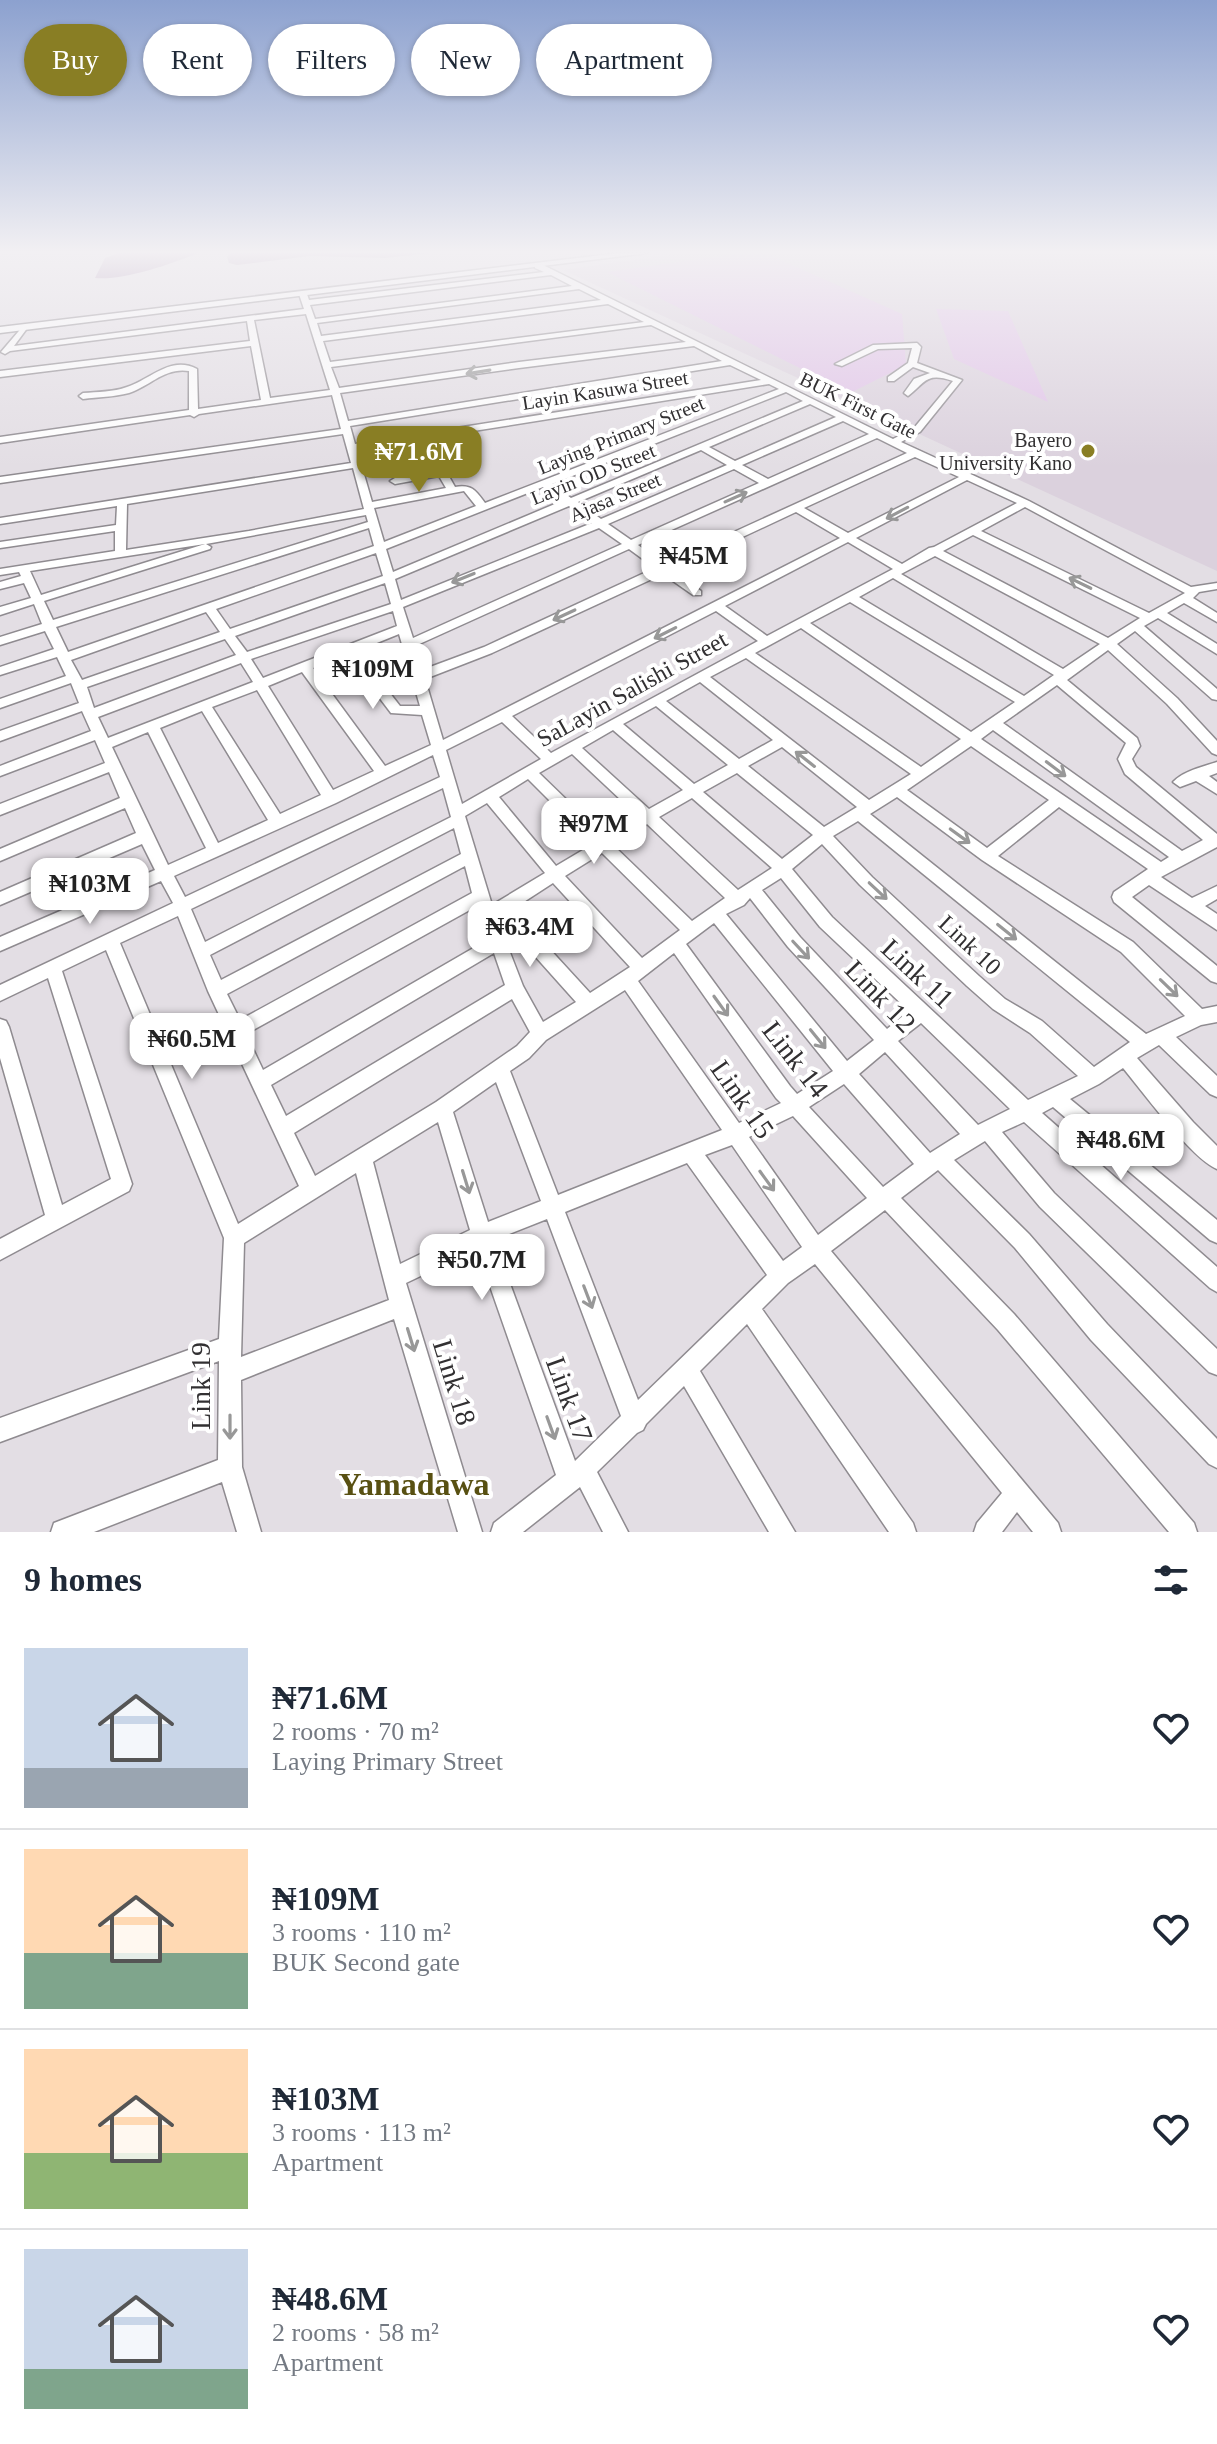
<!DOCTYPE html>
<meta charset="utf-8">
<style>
:root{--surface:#fff;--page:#f2f2f3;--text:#1f2937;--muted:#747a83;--line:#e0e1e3;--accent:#897e24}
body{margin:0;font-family:"Times New Roman",serif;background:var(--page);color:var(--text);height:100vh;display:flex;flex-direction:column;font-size:30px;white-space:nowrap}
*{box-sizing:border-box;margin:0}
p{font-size:26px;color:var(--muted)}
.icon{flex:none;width:44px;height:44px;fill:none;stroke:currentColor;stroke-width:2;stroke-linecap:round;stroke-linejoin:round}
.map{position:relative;height:1532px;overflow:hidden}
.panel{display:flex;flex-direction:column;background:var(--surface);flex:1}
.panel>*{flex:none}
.top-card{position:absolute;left:24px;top:24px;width:800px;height:72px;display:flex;gap:16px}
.price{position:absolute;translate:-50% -68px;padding:0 18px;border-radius:16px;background:#fff;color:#222;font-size:26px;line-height:52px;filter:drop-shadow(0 2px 4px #0008)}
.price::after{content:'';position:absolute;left:50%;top:48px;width:24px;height:18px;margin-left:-12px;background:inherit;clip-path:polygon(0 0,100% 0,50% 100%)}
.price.selected{background:var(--accent);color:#fff}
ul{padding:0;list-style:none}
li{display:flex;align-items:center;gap:24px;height:200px;padding:0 24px}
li+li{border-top:2px solid var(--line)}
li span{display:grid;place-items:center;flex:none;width:224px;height:160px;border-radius:0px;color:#555}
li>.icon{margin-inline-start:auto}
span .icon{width:96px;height:96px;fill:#fffc;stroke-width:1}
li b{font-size:34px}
h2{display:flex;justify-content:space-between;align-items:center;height:96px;padding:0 24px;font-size:34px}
.chip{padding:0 28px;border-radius:36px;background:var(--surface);box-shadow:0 2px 6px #0004;font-size:28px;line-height:72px}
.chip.selected{background:var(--accent);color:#fff}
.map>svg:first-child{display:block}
.built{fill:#dbd1dd}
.green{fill:#e1c3e8}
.water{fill:#a284a9}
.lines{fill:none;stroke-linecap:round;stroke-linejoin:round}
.minor-casing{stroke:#8f8b90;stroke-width:3}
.primary-casing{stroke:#8f8b90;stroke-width:3}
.minor{fill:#fff;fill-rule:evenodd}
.primary{fill:#fff;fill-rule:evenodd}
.oneway{stroke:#989898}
.poi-dot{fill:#897e24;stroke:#fff;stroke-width:3}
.labels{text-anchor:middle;stroke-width:8;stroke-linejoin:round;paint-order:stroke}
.far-street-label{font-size:20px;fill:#323032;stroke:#fff}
.far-poi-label{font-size:20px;fill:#323032;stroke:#fff;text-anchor:end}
.street-label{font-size:24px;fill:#323032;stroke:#fff}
.near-street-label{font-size:28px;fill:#323032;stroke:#fff}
.near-neighbourhood-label{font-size:32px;font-weight:bold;fill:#585012;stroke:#fff}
</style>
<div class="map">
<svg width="1217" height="1532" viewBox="0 0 1217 1532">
<rect width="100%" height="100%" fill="#e3dee4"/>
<path class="built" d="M684 253H1217V571L563 270Z"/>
<g class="green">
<path d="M742 253H765L902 314 906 365 850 393 607 272Z"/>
<path d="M936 309 1008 311 1048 402 954 359Z"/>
</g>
<g class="water">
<path d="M119 253H198C172 264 122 281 95 278L105 258Z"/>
<path d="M230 253H432L385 258 310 256 237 265 229 263 227 257Z"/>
</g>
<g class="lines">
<defs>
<g id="minor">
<path d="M535 264H541L893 439 914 428 953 381C926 372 926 382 908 396L904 393 914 379 930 373 913 367 894 381H888V377L908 363 912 348 878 349 842 366 835 364 873 345 917 343 921 347 917 363 962 380 920 432 901 442 1029 501 1191 587 1217 583V589L1199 592 1193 598 1217 613V622L1184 603 1167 613 1217 644V654L1158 618 1144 626 1217 689V700L1212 699 1135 631 1117 644 1177 698 1217 741V755L1212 753 1167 704 1108 650 1067 680 1137 738 1140 746 1132 759 1136 767 1217 834V847L1161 877 1192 898 1217 886V899L1205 906 1217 914V930L1149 885 1132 897 1217 966V983L1211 981 1114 902 1112 897 1114 892 1148 869 1059 807 998 856 1133 942 1202 1009 1217 1006V1022L1201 1025 1176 1037 1217 1076V1097L1210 1094 1159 1045 1137 1058 1193 1122 1217 1146V1169C1191 1158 1143 1092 1123 1068L1099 1084 1070 1099 1217 1220V1243L1210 1240 1053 1107 1042 1113 1217 1267V1292L1210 1288 1024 1122 1002 1132 1054 1193 1217 1349V1375L1209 1372 1040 1207 985 1141 954 1160 1029 1234 1107 1324 1217 1439V1468L1209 1464 1091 1340 1015 1248 938 1170 901 1198 1014 1314 1194 1523 1197 1532H1169L998 1330 885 1210 831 1251 1058 1523 1061 1532H1033L1017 1512 1002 1532H974L977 1523 1002 1493 815 1264 788 1283 762 1309 913 1523 916 1532H889L747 1324 700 1371 795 1532H769L684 1386 646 1424 643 1430 637 1433 597 1472 628 1532H603L580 1487 523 1532H491L494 1523 556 1475 477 1249 406 1283 482 1532H458L394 1319 241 1380 242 1467 261 1532H237L222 1482 94 1532H51L54 1523 218 1460 219 1361 0 1442V1418L219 1339 224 1238 106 950 62 971 132 1184 129 1191 0 1260V1239L45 1215 0 1058V1019L6 1021 9 1027 62 1205 111 1179 48 978 0 1001V985L173 903 161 881 0 951V937L155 870 142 844 0 905V892L136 833 125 808 0 861V849L120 798 109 772 0 815V804L105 763 95 740 0 776V766L91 731 82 711 0 741V731L79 703 71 683 0 708V699L66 676 57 657 0 675V667L54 649 45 631 0 645V637L42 624 34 604 0 615V607L31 598 24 583 0 589V582L21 576 19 572 0 575V569L115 551V531L0 548V542L116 525 117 506 0 524V518L351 463 343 434 0 483V477L341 429 332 395 199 414 194 417 190 415 0 443V437L189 410V371C165 367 150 386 129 393 114 397 98 397 83 399L79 396 83 393C98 392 113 392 127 387 151 379 171 355 197 369L198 409 261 400 251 346 0 377V371L250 341 247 321 10 351 5 354 1 352 24 325 28 327 14 346 304 309 299 294 303 292 307 294 309 300 544 272 535 268ZM551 275 572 286 315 319 310 305ZM579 289 601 300 321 336 317 323ZM608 304 644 322 330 362 323 341ZM306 314 330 390 270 398 254 320ZM651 325 686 342 519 362 339 388 331 367ZM694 346 722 361 348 421 340 393 519 368ZM730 365 761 380 355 444 350 426ZM769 384 779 389 485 503C476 491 472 484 455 487L446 471 442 470 395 478 390 481 395 484 439 476 446 488 372 502 357 450 420 440 425 453 385 461 383 463 388 466 434 457 436 455 429 438ZM786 392 803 401 571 498 552 484ZM810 404 836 417 735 461 709 447ZM843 421 869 434 768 479 742 465ZM877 438 907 453 664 564 638 545ZM701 450 727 465 601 519 578 502ZM915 457 959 477 848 533 804 508ZM353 468 364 509 249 531 126 550 127 504ZM734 469 759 483 631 540 608 524ZM967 480 1017 503 934 547 929 548 902 564 856 538ZM543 487 562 501 393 572 386 549ZM464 491 476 506 384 542 374 508ZM569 506 592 523 401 600 395 579ZM1025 507 1185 593 1149 613 981 531ZM796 512 840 538 443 740 425 679 492 653 663 574 693 595H701V591L672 570ZM366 515 368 522 53 620 44 601 210 549 211 547 206 544ZM369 528 374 546 68 652 56 627ZM599 528 622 544 413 638 403 607ZM973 535 1140 618 1108 638 943 551ZM848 542 893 569 767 636 725 606ZM205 544 41 595 30 571ZM629 549 655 568 484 647 422 670 415 646ZM376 553 383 576 230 629 216 609ZM935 556 1100 644 1063 669 901 574ZM893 578 1054 675 1024 696 859 597ZM385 583 391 604 247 652 235 636ZM850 602 1015 702 971 732 810 623ZM393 611 397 626 263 678 251 659ZM716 611 758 641 551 753 512 716ZM206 612 220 632 82 680 71 660ZM801 628 961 739 921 767 755 653ZM399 634 420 706H400L357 651ZM225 639 236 655 94 708 87 687ZM347 655 391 713 422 715 431 745 385 766 313 668ZM746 658 911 774 869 800 710 677ZM241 663 253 682 108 738 98 717ZM302 672 374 771 333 790 268 686ZM700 682 773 740 739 759 666 701ZM1057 685 1126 743 1118 759 1125 774 1203 840 1182 851 1003 723ZM257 690 321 795 280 814 212 707ZM656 706 728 765 694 784 623 724ZM202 711 268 820 218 843 160 728ZM502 722 541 759 462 804 446 750ZM613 730 683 790 649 809 582 748ZM993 730 1169 857 1161 862 981 739ZM148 732 206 848 168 865 112 747ZM971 746 1049 800 987 848 907 790ZM782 747 857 807 824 827 748 766ZM572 754 638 816 604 836 539 773ZM433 755 440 777 185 897 174 876 336 803ZM737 773 813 835 782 859 703 792ZM528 779 593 844 556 866 499 797ZM443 788 451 817 205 942 191 909ZM897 797 982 860 1121 952 1185 1016 1146 1034 870 814ZM692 798 772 868 738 890 659 817ZM487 803 545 873 492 905 465 816ZM858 821 1130 1042 1094 1067 1042 1021 1005 999 979 976 872 877 833 836ZM647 824 725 898 692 921 614 846ZM454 828 461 854 221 980 210 955ZM822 844 860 885 967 986 993 1009 1030 1033 1078 1076 1028 1100 832 917 792 869ZM602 853 680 930 642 958 565 876ZM465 866 472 893 240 1020 227 994ZM781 878 820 927 909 1011 887 1029 800 937 762 890ZM553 883 630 967 590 993 513 909ZM750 898 788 947 874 1040 847 1061 726 914 744 905ZM477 906 489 939 263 1070 246 1034ZM178 916 208 991 299 1186 238 1224 120 943ZM500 917 576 1002 543 1022 523 986 497 919ZM714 923 833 1071 797 1094 790 1086 686 944ZM494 953 505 985 286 1116 271 1085ZM674 953 776 1098 781 1103 739 1123 638 981ZM625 990 722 1130 558 1195 510 1071 529 1058 546 1040ZM512 999 530 1032 517 1046 436 1102 315 1176 294 1133ZM921 1023 1010 1109 978 1125 898 1041ZM885 1052 960 1134 930 1153 859 1074ZM496 1082 541 1201 488 1222 453 1112ZM844 1084 914 1164 883 1187 809 1107ZM793 1116 867 1198 818 1235 749 1137ZM438 1122 470 1230 400 1264 373 1162ZM732 1145 802 1247 783 1261 705 1155ZM687 1163 767 1275 638 1400 565 1212ZM356 1173 389 1300 241 1357 244 1243ZM547 1219 621 1416 575 1461 494 1240Z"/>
<path d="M1217 762V773L1209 776 1217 782V794L1196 781 1180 787 1173 782C1183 771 1202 767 1217 762Z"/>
</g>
<path id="primary" d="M619 253H647L0 333V327Z"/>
</defs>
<use href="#minor" class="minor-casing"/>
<use href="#primary" class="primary-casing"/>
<use href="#minor" class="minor"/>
<use href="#primary" class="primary"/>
</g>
<defs><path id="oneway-shaft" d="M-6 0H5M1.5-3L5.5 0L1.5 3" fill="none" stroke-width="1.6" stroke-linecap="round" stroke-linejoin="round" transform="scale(2)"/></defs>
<g class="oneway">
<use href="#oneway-shaft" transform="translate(478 372) rotate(171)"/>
<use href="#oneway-shaft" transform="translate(736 497) rotate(-24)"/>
<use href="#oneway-shaft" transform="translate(897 513) rotate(152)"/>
<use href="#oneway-shaft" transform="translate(463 578) rotate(158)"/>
<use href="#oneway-shaft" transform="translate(1080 583) rotate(-154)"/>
<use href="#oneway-shaft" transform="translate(564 615) rotate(155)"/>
<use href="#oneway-shaft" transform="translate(665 633) rotate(153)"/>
<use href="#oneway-shaft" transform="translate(805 759) rotate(-142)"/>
<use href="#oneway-shaft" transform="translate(1056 769) rotate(37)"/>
<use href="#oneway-shaft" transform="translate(960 836) rotate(36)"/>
<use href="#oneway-shaft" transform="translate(878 891) rotate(43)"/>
<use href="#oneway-shaft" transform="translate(1007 932) rotate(39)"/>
<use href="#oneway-shaft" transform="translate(801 950) rotate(47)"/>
<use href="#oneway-shaft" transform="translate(1169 988) rotate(44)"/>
<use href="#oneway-shaft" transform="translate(721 1006) rotate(54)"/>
<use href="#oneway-shaft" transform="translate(818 1039) rotate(51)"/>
<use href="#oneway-shaft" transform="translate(767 1181) rotate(54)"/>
<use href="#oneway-shaft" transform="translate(466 1182) rotate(73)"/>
<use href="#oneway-shaft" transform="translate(588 1297) rotate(69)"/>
<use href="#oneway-shaft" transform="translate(411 1340) rotate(73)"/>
<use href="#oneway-shaft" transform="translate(230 1427) rotate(90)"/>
<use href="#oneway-shaft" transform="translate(551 1428) rotate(70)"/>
</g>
<linearGradient id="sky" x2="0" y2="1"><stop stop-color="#8ca1cf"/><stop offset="0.54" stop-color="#f2f0f3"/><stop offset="1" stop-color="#f2f0f3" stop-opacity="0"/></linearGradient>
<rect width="1217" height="467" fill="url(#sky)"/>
<circle class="poi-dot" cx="1088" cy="451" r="8"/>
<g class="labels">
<g class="far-street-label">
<text transform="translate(605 390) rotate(-9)" y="7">Layin Kasuwa Street</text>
<text transform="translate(858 405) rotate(26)" y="7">BUK First Gate</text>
<text transform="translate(621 435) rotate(-22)" y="7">Laying Primary Street</text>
<text transform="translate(593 474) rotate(-22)" y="7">Layin OD Street</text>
<text transform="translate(615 497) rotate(-23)" y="7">Ajasa Street</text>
</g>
<g class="far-poi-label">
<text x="1072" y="447">Bayero<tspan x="1072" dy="23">University Kano</tspan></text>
</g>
<g class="street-label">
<text transform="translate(632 689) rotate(-29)" y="8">SaLayin Salishi Street</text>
<text transform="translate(970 945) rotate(43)" y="8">Link 10</text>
</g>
<g class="near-street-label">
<text transform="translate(918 973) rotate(43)" y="10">Link 11</text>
<text transform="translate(881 996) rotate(46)" y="10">Link 12</text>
<text transform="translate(796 1059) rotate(52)" y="10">Link 14</text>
<text transform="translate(743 1099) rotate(55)" y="10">Link 15</text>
<text transform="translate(455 1382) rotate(73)" y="10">Link 18</text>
<text transform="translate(200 1386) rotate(-90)" y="10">Link 19</text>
<text transform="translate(570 1399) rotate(70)" y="10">Link 17</text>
</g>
<g class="near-neighbourhood-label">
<text x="414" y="1495">Yamadawa</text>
</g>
</g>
</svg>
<b class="price selected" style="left:419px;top:494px">₦71.6M</b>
<b class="price" style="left:694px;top:598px">₦45M</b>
<b class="price" style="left:373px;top:711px">₦109M</b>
<b class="price" style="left:594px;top:866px">₦97M</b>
<b class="price" style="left:90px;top:926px">₦103M</b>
<b class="price" style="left:530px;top:969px">₦63.4M</b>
<b class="price" style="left:192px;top:1081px">₦60.5M</b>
<b class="price" style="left:1121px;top:1182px">₦48.6M</b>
<b class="price" style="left:482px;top:1302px">₦50.7M</b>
<div class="top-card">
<a class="chip selected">Buy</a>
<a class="chip">Rent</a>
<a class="chip">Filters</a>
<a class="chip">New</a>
<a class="chip">Apartment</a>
</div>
</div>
<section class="panel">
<h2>9 homes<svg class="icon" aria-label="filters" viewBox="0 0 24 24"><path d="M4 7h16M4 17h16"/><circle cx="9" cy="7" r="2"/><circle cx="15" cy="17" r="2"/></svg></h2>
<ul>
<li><span style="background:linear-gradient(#c9d6e8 75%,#9aa5b1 0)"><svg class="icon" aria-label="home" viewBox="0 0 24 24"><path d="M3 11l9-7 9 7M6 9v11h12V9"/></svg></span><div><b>₦71.6M</b><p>2 rooms · 70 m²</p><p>Laying Primary Street</p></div><svg class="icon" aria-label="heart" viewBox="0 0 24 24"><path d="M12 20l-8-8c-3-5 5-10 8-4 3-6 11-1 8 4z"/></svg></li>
<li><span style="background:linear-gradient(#ffd9b3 65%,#7fa58c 0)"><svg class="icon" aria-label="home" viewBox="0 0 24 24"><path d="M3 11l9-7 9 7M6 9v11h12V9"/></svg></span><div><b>₦109M</b><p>3 rooms · 110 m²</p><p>BUK Second gate</p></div><svg class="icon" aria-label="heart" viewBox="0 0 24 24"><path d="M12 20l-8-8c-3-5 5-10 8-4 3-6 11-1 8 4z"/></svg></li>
<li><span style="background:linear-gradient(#ffd9b3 65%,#8fb573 0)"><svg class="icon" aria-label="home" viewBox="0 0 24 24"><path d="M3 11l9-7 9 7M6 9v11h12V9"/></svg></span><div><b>₦103M</b><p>3 rooms · 113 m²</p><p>Apartment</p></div><svg class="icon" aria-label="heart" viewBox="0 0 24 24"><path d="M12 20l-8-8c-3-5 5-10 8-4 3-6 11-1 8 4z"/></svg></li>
<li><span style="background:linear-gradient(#c9d6e8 75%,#7fa58c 0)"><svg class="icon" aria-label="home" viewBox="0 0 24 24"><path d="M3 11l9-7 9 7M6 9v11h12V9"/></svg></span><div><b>₦48.6M</b><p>2 rooms · 58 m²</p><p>Apartment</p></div><svg class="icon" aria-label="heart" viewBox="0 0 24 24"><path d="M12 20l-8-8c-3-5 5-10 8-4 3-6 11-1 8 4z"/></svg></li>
</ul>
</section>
